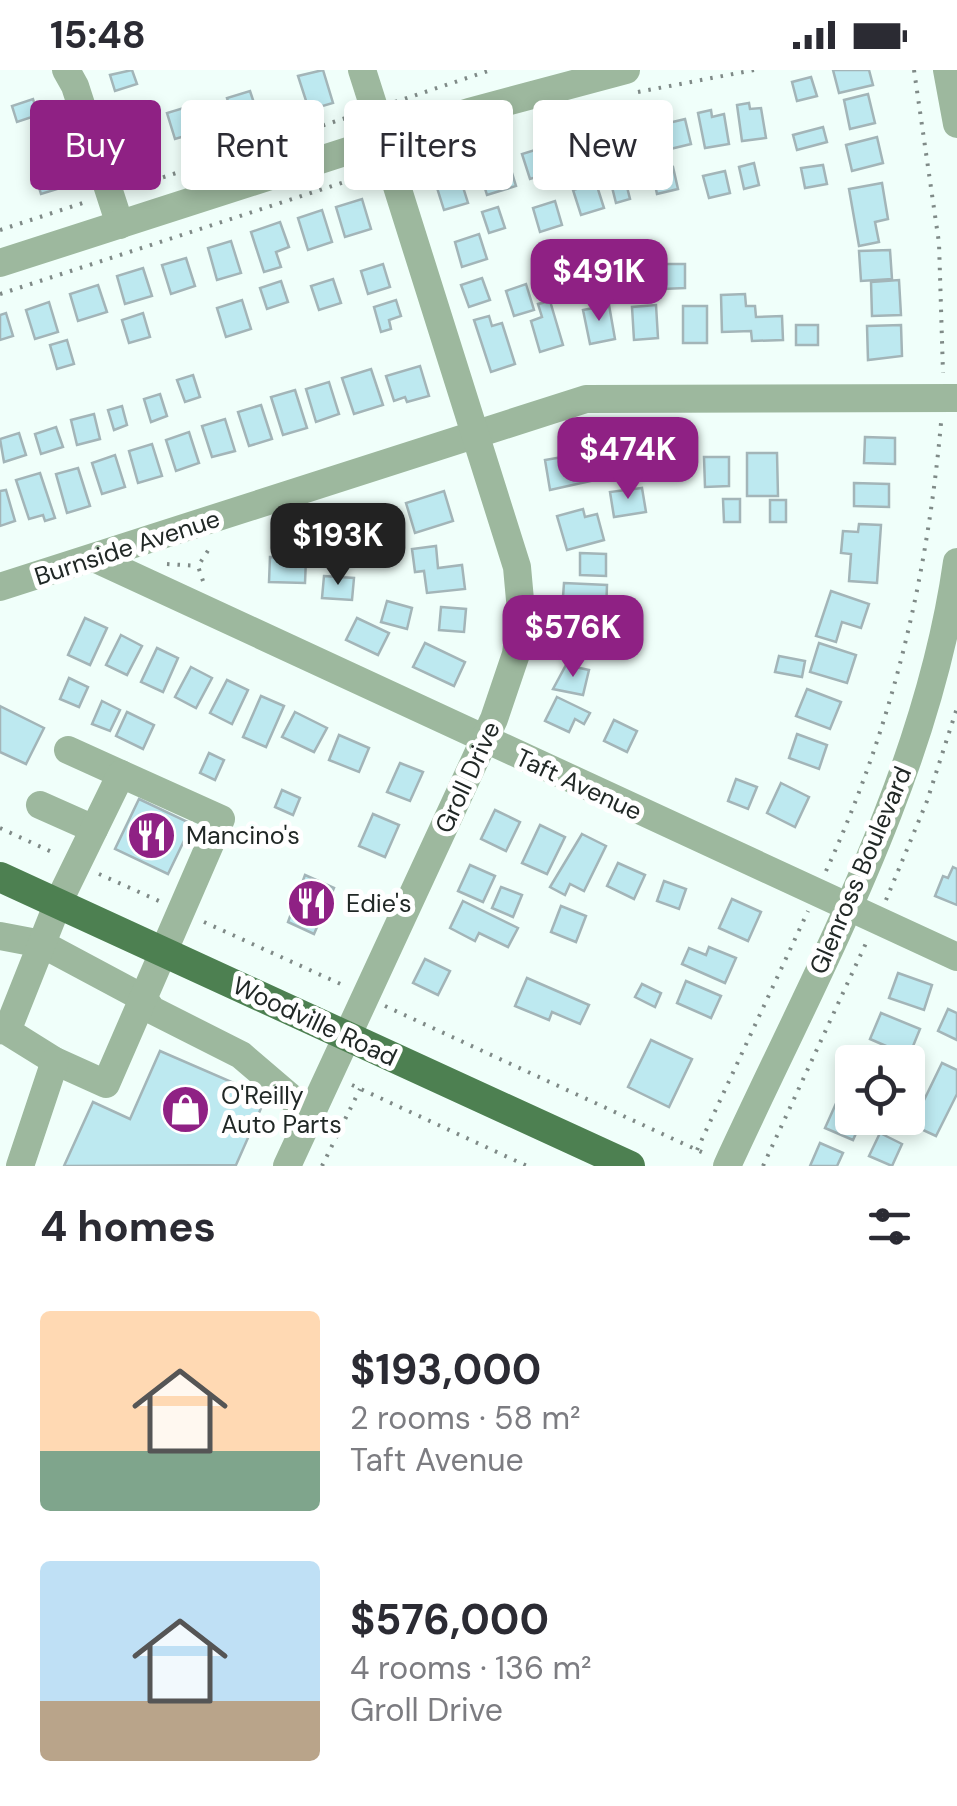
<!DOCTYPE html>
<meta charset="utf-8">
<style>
:root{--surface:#fff;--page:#f2f2f3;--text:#2b2b33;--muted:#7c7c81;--accent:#8f2184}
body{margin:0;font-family:"DM Sans",sans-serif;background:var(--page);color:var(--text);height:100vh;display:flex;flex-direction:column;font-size:38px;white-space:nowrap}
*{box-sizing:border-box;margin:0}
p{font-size:32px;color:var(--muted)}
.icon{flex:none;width:55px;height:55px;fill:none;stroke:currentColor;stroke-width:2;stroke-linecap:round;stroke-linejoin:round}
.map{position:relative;height:1096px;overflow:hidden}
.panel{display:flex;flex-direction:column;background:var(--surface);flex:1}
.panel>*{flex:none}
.hud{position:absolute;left:30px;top:30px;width:898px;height:90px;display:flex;gap:20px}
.controls{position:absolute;left:835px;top:975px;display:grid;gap:20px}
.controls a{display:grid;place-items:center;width:90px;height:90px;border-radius:10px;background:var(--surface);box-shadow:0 5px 15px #0003;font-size:50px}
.price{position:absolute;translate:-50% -85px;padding:0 22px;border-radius:20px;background:var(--accent);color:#fff;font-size:32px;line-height:65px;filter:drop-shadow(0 2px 5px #0008)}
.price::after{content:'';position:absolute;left:50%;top:60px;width:30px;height:22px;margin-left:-15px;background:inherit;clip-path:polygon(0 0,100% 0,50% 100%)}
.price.active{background:#222;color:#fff}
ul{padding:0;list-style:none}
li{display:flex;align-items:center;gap:30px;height:250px;padding:0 40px}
li span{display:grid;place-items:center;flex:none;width:280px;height:200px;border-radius:10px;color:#555}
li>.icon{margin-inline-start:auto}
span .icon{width:120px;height:120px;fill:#fffc;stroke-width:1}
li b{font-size:42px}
h2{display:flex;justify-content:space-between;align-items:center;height:120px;padding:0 40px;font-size:42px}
.pill{padding:0 35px;border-radius:10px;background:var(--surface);box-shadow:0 5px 15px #0003;font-size:35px;line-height:90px}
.pill.active{background:var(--accent);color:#fff}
.status{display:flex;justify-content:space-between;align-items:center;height:70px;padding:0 50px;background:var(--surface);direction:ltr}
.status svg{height:28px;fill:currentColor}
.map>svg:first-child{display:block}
.building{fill:#bde9f0;stroke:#a3b5b8;stroke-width:2.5}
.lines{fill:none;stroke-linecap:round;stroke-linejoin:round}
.path{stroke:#7f8a87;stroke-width:4;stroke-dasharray:2.5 8;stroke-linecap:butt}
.minor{stroke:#9db89e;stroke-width:28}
.major{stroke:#4d8051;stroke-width:30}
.labels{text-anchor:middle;stroke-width:10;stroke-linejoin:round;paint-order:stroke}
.street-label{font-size:25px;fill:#212826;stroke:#fff}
.poi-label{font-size:25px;fill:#212826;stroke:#fff;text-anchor:start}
</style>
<div class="status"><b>15:48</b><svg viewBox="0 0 49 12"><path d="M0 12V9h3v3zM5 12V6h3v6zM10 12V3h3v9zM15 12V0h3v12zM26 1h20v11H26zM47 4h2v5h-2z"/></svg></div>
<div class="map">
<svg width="957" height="1096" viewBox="0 0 957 1096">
<rect width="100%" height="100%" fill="#f0fffa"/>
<g class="building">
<path d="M132 0 137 14 115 21 110 5Z"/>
<path d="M323 0 333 33 309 40 298 6Z"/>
<path d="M833 0H869L873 15 839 23Z"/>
<path d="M811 7 817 26 797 31 792 12Z"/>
<path d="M250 21 260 51 236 59 227 28Z"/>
<path d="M868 24 875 53 850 59 844 30Z"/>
<path d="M33 29 38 45 17 52 12 36Z"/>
<path d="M200 33 209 65 190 71 188 65 175 69 167 43Z"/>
<path d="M749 33 750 39 761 38 766 68 742 71 737 35Z"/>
<path d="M711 40 712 47 724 44 729 74 705 78 698 43Z"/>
<path d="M685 49 691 74 662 81 656 56Z"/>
<path d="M148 56 158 89 137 95 127 62Z"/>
<path d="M823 57 827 72 797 80 793 65Z"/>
<path d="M639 60 645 86 616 94 609 67Z"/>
<path d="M594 66 601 91 571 99 565 74Z"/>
<path d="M877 67 883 93 852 101 846 75Z"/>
<path d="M551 75 559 100 530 109 522 84Z"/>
<path d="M59 90 67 116 41 124 33 98Z"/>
<path d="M508 90 516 116 487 125 479 99Z"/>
<path d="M754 93 759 115 744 119 739 97Z"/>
<path d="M823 95 827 114 805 118 801 98Z"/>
<path d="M673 97 678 119 657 124 652 101Z"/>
<path d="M457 98 468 133 444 140 433 105Z"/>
<path d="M725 101 730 123 709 128 703 106Z"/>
<path d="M625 109 630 129 616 133 611 113Z"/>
<path d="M596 113 604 138 581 145 573 120Z"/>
<path d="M882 113 888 149 875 152 879 172 859 176 849 119Z"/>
<path d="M362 129 371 159 345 167 336 137Z"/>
<path d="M555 131 562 155 540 162 533 138Z"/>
<path d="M498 137 505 158 489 163 482 142Z"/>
<path d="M322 140 332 172 308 180 298 148Z"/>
<path d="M280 152 289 177 276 182 281 197 264 202 251 162Z"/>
<path d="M479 164 487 189 462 197 455 172Z"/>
<path d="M231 171 241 203 217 210 208 178Z"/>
<path d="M890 180 892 209 861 211 859 181Z"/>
<path d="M186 188 195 216 171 224 162 195Z"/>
<path d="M383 194 390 217 368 224 361 201Z"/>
<path d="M663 194H685V218L663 219Z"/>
<path d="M143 198 152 226 125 234 117 206Z"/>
<path d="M619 205H634V226H620Z"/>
<path d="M482 208 490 230 469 237 461 215Z"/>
<path d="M333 209 341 233 319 240 311 216Z"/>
<path d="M899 210 901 245 872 246 871 212Z"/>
<path d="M281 211 288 232 267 239 260 218Z"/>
<path d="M526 214 534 240 514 246 506 221Z"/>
<path d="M98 215 107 242 78 251 70 224Z"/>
<path d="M745 224 746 236H755L756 247 782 246 783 270 752 271 751 261 722 262 721 225Z"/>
<path d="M242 230 251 259 226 267 217 238Z"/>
<path d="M396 230 401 246 389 250 391 259 381 262 374 237Z"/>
<path d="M550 231 563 275 540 282 531 251 542 247 538 234Z"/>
<path d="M49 232 58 262 35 269 26 240Z"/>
<path d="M609 235 615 269 590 274 583 240Z"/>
<path d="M656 235 658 268 634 270 632 237Z"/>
<rect x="683" y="236" width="24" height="37"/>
<path d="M6 243 13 266 0 270V245Z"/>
<path d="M143 243 150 267 129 273 122 250Z"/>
<path d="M489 246 492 256 502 253 515 294 491 302 474 250Z"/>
<rect x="796" y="255" width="22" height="20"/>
<path d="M901 255 902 286 868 290 867 256Z"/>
<path d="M67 270 74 294 57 299 50 275Z"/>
<path d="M420 296 429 326 407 332 405 327 394 331 386 306Z"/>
<path d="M371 299 383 335 354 344 342 308Z"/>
<path d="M193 305 200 327 185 332 177 310Z"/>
<path d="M329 312 339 344 316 352 306 319Z"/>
<path d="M295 320 307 358 283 365 271 327Z"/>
<path d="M160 324 167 346 151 352 144 329Z"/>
<path d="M261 335 272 369 249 376 238 342Z"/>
<path d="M122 336 127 355 114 360 108 340Z"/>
<path d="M94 344 100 369 77 375 71 350Z"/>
<path d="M225 349 235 381 212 387 202 356Z"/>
<path d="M56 357 63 377 41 384 35 364Z"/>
<path d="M189 362 199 393 176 401 166 370Z"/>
<path d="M19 363 26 385 4 392 0 369Z"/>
<path d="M865 367 895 368V394L864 393Z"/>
<path d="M152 374 162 406 138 413 129 381Z"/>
<path d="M657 382 686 383 685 409 656 408Z"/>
<path d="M747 383H777L778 426H747Z"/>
<path d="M580 384 581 391 618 385 622 404 550 420 545 390Z"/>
<path d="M115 385 125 417 102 424 92 393Z"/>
<path d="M704 387H729V416L705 417Z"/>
<path d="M78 398 90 436 67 443 56 404Z"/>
<path d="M40 403 55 448 45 451 43 445 29 449 16 410Z"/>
<path d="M854 413 889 414V437L854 436Z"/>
<path d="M642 418 646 442 614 447 610 422Z"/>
<path d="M6 420 15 451 0 456V421Z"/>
<path d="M444 421 453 451 415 463 406 433Z"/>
<path d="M723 429H740V452H724Z"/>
<rect x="770" y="430" width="16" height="22"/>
<path d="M583 439 585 447 597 444 604 470 567 480 557 446Z"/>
<path d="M859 454 881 455 877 513 849 511 851 484 841 483 843 461 858 462Z"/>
<path d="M436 476 438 498 462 495 465 519 427 523 424 501 415 502 412 479Z"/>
<path d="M580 483 606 484V506L580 505Z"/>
<path d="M270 487 306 489 305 513 269 512Z"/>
<path d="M324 506 354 508 352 530 322 528Z"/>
<path d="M564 513 607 515 606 543 572 542V528L563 527Z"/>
<path d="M831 521 869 534 861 558 842 552 836 572 816 566Z"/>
<path d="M387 531 412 538 407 559 381 552Z"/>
<path d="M441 537 466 539 464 562 439 560Z"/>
<path d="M85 548 107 558 90 595 68 585Z"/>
<path d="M357 548 389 563 378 585 346 570Z"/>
<path d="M121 565 142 576 127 605 106 595Z"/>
<path d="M425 573 465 592 454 616 413 597Z"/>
<path d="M819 573 856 585 847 613 810 602Z"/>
<path d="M157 578 178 588 163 622 141 612Z"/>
<path d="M779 586 805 591 802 607 775 602Z"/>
<path d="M566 595 589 600 583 625 553 619Z"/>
<path d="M191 597 212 608 196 638 175 627Z"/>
<path d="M69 608 88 617 79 637 60 629Z"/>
<path d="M227 610 248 620 232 654 210 643Z"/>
<path d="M807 619 841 632 830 659 796 646Z"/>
<path d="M261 626 284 636 266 677 243 667Z"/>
<path d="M557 627 590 643 584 654 575 649 569 662 545 651Z"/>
<path d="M102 631 120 640 110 661 92 654Z"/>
<path d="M0 636 44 658 26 694 0 682Z"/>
<path d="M127 642 154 655 143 679 116 666Z"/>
<path d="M295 642 327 658 314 682 282 667Z"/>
<path d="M614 650 637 661 627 682 604 671Z"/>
<path d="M797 664 827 675 819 699 789 688Z"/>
<path d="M339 665 369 678 359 702 329 690Z"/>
<path d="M209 683 224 690 215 710 200 703Z"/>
<path d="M400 693 423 702 410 731 387 722Z"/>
<path d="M736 709 757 717 748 739 728 731Z"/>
<path d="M781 713 809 727 795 757 767 743Z"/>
<path d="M282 720 300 728 293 745 275 737Z"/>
<path d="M139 729 192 754 168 804 115 779Z"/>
<path d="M495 740 520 752 506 781 481 769Z"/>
<path d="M373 744 399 755 385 787 359 776Z"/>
<path d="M540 755 565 767 547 804 522 793Z"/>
<path d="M582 764 606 776 584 821 570 814 565 825 550 817Z"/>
<path d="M618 793 645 805 634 829 607 816Z"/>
<path d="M470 795 495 806 483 832 458 821Z"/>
<path d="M953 797 957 799V835L935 826 943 806 948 808Z"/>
<path d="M305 805 334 818 314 864 288 852Z"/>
<path d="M664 811 686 819 679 839 657 831Z"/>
<path d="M501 817 522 825 513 847 492 838Z"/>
<path d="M732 829 761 842 748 871 719 858Z"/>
<path d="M463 831 518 858 508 877 479 863 475 871 450 858Z"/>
<path d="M561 836 586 846 576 872 551 862Z"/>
<path d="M709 877 736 888 725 913 682 894 689 878 706 885Z"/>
<path d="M425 889 450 901 438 925 413 913Z"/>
<path d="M898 903 932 915 924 940 889 928Z"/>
<path d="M527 908 589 935 580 954 552 942 549 950 515 936Z"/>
<path d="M686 911 721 926 711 948 677 933Z"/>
<path d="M642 914 661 923 655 937 635 927Z"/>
<path d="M948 939 957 943V970L938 961Z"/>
<path d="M881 943 920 959 909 986 870 969Z"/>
<path d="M651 970 692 989 669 1037 628 1017Z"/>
<path d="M160 981 266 1027 236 1095 64 1096 93 1032 130 1049Z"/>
<path d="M942 993 957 1000V1024L936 1066 912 1055Z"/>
<path d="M838 1029 852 1036V1048H863L853 1070 825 1058Z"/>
<path d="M880 1063 902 1074 892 1096 869 1086Z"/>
<path d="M820 1073 843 1083 837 1096H810Z"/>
</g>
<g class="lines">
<g class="path">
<path d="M914 0 939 173 943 303"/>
<path d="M638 22 754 0"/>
<path d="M395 32 491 0"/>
<path d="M413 89 432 81"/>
<path d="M133 117 352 46"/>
<path d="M0 160 86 132"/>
<path d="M0 224 366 105"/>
<path d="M167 494 198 496"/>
<path d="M203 511 198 496 211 476"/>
<path d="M0 758 54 783"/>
<path d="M826 801C892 657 927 510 941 353"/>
<path d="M99 804 159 831"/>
<path d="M886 830 927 731 957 638"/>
<path d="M204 852 345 916"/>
<path d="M385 936 708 1085"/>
<path d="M352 1015 527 1096"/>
<path d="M697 1080 808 841"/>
<path d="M322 1096 360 1019"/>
<path d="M763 1096 867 871"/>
</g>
<g class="minor">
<path d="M66 0 75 16 120 155"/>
<path d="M362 0 384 69"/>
<path d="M947 0 957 54"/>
<path d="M0 193 469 42 626 0"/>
<path d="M94 488 957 887"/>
<path d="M0 517 586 329 957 328"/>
<path d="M68 680 121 704"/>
<path d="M40 735 94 759"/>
<path d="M0 866 42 874 143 928 152 940 241 985 311 1045"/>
<path d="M0 960 7 961 58 833 121 704 221 749 106 1014 55 991 7 961"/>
<path d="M20 1096 55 991"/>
<path d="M287 1096 494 649 516 584 521 541 517 497 382 69"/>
<path d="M727 1096C816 902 927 706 957 492"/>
</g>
<path class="major" d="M0 807 630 1096"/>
</g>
<defs>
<symbol id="restaurant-disc" viewBox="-11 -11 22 22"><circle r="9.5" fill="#8f2184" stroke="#fff"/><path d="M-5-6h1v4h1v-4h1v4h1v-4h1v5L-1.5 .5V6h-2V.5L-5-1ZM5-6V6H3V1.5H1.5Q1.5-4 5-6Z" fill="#fff"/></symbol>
<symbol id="shop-disc" viewBox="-11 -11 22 22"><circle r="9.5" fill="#8f2184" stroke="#fff"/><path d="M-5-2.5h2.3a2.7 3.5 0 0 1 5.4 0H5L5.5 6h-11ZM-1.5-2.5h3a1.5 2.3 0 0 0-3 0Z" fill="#fff"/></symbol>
</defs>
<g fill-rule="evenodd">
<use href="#restaurant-disc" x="124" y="738" width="55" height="55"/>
<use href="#restaurant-disc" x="284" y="806" width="55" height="55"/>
<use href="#shop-disc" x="158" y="1012" width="55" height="55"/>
</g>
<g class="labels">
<g class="street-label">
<text transform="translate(127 477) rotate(-18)" y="9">Burnside Avenue</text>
<text transform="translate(467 707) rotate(-65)" y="9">Groll Drive</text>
<text transform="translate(579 714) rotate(25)" y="9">Taft Avenue</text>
<text transform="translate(860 800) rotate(-67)" y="9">Glenross Boulevard</text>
<text transform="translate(315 951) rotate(25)" y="9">Woodville Road</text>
</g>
<g class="poi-label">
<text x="186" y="774">Mancino's</text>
<text x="346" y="842">Edie's</text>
<text x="221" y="1034">O'Reilly<tspan x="221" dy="29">Auto Parts</tspan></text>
</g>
</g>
</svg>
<div class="controls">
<a><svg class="icon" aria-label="locate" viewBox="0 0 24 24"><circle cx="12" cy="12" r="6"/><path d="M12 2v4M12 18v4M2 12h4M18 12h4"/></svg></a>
</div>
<b class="price" style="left:599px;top:254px">$491K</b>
<b class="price" style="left:628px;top:432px">$474K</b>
<b class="price active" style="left:338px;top:518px">$193K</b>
<b class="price" style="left:573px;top:610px">$576K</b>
<div class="hud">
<a class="pill active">Buy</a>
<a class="pill">Rent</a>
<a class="pill">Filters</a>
<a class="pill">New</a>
</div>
</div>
<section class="panel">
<h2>4 homes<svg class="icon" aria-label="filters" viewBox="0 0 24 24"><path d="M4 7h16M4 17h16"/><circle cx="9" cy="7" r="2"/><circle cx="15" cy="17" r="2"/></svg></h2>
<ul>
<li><span style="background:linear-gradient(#ffd9b3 70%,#7fa58c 0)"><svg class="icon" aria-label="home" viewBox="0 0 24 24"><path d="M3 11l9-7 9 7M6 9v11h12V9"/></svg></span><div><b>$193,000</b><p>2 rooms · 58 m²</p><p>Taft Avenue</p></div></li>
<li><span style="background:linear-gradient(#bfe0f5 70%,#b9a48a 0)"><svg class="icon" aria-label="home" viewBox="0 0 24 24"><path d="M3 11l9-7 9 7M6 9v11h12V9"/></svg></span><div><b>$576,000</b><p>4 rooms · 136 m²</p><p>Groll Drive</p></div></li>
</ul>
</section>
